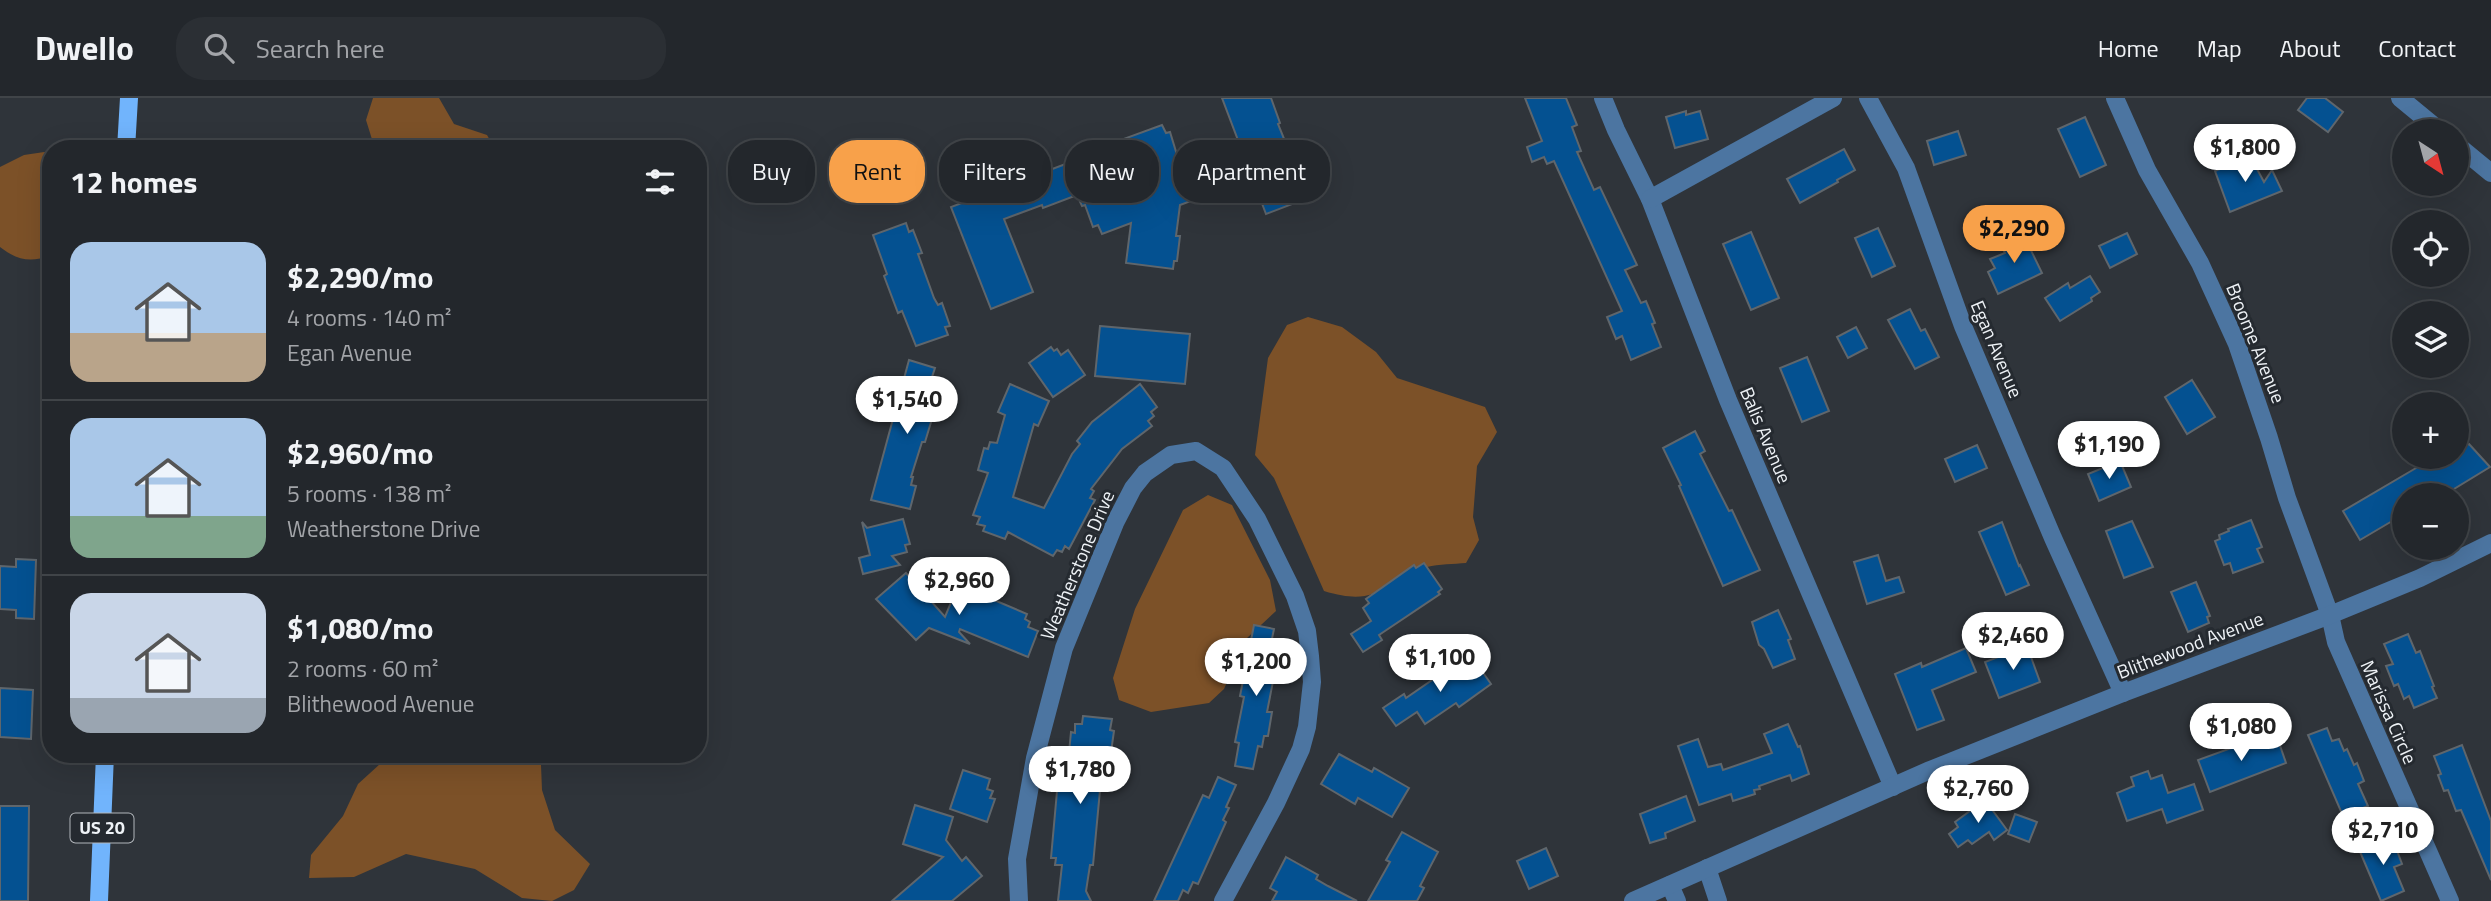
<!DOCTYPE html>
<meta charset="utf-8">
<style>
:root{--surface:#23272c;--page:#2b2f34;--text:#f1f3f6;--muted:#a3a5a9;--line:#404448;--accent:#f8a14a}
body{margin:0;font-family:"Titillium Web",sans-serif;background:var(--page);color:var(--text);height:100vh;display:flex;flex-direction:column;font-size:26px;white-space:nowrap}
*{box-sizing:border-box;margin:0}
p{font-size:23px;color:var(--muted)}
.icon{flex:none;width:38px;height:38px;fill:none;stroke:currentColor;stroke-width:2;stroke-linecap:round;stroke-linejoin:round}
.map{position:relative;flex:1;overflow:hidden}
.sheet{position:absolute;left:42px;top:42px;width:665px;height:623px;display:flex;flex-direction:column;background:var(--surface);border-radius:28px;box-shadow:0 7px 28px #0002,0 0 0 2px var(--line)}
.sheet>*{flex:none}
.banner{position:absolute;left:728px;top:42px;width:665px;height:63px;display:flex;gap:14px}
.needle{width:46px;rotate:144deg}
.fabs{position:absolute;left:2392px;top:21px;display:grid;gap:14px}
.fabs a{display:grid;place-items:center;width:77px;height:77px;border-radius:50%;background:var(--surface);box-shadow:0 7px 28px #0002,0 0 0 2px var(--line);font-size:35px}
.price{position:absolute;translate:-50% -60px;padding:0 16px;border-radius:24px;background:#fff;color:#222;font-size:23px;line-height:46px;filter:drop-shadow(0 2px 4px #0008)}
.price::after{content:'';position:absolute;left:50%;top:42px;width:21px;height:16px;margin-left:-10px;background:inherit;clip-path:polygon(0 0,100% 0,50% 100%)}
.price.current{background:var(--accent);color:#111}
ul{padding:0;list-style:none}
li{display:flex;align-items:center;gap:21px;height:175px;padding:0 28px}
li+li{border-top:2px solid var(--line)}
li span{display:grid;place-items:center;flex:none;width:196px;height:140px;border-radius:21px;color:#555}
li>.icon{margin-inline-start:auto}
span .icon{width:84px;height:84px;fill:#fffc;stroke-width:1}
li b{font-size:30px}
h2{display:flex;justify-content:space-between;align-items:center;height:84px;padding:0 28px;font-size:30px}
.pill{padding:0 24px;border-radius:28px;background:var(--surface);box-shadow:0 7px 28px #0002,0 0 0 2px var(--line);font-size:24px;line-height:63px}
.pill.current{background:var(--accent);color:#111}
header{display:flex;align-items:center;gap:42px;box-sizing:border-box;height:98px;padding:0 35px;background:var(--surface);border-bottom:2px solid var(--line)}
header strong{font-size:33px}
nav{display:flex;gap:38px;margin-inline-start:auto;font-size:24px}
.search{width:490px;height:63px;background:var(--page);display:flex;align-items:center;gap:18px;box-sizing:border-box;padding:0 24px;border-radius:28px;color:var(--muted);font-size:26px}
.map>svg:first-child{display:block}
.green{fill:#7c5128}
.building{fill:#045191;stroke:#5f666c;stroke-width:2}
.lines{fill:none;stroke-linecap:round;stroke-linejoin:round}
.minor{stroke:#4c75a1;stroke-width:18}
.tertiary{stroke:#4c75a1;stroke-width:18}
.primary{stroke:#71b4fc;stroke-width:18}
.labels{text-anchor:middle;stroke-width:6;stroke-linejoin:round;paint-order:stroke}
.shield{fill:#252a30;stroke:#b2b6bb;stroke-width:2}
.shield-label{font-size:18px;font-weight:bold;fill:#eef2f6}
.street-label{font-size:19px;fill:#eef2f6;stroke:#252a30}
</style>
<header>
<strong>Dwello</strong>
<div class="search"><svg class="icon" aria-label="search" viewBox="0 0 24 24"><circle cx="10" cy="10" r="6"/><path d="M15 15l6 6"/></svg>Search here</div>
<nav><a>Home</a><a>Map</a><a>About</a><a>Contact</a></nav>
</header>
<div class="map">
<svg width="2491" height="803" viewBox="0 0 2491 803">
<rect width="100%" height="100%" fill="#2f343a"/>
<g class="green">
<path d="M373 0H439L454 26 487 37 495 51H375L366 22Z"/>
<path d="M51 53V158C30 164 18 163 0 149V69L24 57Z"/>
<path d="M1308 219 1342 229 1376 254 1397 280 1485 309 1497 334 1477 368 1473 419 1479 442 1466 465C1454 466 1439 466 1427 469 1381 485 1379 510 1324 493L1274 380 1255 357 1268 260 1287 227Z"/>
<path d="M1208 397 1232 407 1270 482 1276 513 1247 540 1224 591 1209 605 1151 614 1119 602 1113 580 1135 511 1183 412Z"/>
<path d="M391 656H467L534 660 541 667 542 692 555 732 590 766 574 792 552 803 522 800 475 771 406 756 354 779 309 780 311 757 343 718 358 686Z"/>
</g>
<g class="building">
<path d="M1222 0H1271L1280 25 1278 26 1308 100 1266 116Z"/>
<path d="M1525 0H1566L1577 27 1572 29 1581 53 1577 54 1594 92 1600 89 1637 167 1625 172 1641 205 1646 203 1655 225 1652 226 1661 249 1631 262 1622 238 1616 241 1607 219 1622 213 1554 63 1547 66 1544 59 1532 64 1527 49 1542 43Z"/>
<path d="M2307 0H2325L2343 14 2328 34 2298 12Z"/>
<path d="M1686 13V17L1700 13 1708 41 1675 50 1666 19Z"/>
<path d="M2085 19 2106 67 2080 79 2058 31Z"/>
<path d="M1162 27 1166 35 1170 34 1191 103 1180 107 1176 138H1180L1177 163H1174L1173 171 1126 165 1131 125 1102 136 1098 127 1093 129 1085 107 1082 108 1077 97 1043 110 1042 107 1004 121 1033 194 991 211 951 109 1119 46 1118 43Z"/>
<path d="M1958 33 1966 57 1934 67 1927 43Z"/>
<path d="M1844 51 1855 72 1837 82 1838 84 1800 105 1787 81Z"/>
<path d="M2250 58 2264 84 2272 72 2282 93 2230 114 2215 73Z"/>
<path d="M906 125 909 134 913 132 922 155 918 156 934 200 938 207 942 205 950 228 945 229 948 237 916 248 902 213 898 215 884 178 887 176 873 137Z"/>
<path d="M1878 130 1895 168 1872 179 1855 140Z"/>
<path d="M1751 134 1779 200 1751 212 1723 146Z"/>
<path d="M2127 135 2137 156 2110 170 2099 148Z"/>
<path d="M2023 136 2042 175 1998 196 1988 174 1995 170 1990 161 2005 155 2001 146Z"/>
<path d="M2090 178 2100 194 2091 200 2092 203 2060 223 2045 200 2068 185 2070 190Z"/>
<path d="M1910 211 1921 233 1925 231 1939 259 1915 271 1888 222Z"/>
<path d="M1100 228 1190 236 1185 286 1095 278Z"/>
<path d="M1856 229 1867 250 1848 260 1837 239Z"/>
<path d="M1051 249 1054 253 1057 251 1061 257 1068 252 1085 277 1053 299 1029 265Z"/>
<path d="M1807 259 1829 313 1802 324 1780 270Z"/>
<path d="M909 262 935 270 932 279 940 282 937 289 941 291 925 344H922L911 379H913L911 387 916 388 910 411 871 402Z"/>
<path d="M2192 282 2215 319 2187 336 2165 299Z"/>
<path d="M1010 286 1049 303 1038 328 1034 326 1013 399 1044 410 1072 356 1080 346 1077 343 1092 324 1140 286 1157 309 1151 314 1154 318 1148 323 1152 328 1122 351 1091 391 1094 393 1090 400 1095 402 1069 451 1065 448 1062 454 1057 452 1053 458 1008 434 1005 441 983 433 985 428 977 426 980 419 973 417 988 375 978 372 984 350 988 351 990 344 997 345 1005 317 998 314Z"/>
<path d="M1695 333 1705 353 1700 356 1729 413 1732 412 1760 472 1723 488 1679 388 1681 387 1663 350Z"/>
<path d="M2469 346 2490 369 2444 397H2404V416L2360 442 2343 413 2428 363 2432 369 2448 359H2457V353Z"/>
<path d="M1977 347 1987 370 1955 384 1945 361Z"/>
<path d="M2120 363 2131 389 2099 403 2088 376Z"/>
<path d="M903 421 910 446 905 447 907 454 892 458 900 467 863 476 859 460 870 457 862 424 867 430Z"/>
<path d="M2251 422 2262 449 2257 451 2263 464 2233 475 2230 465 2224 467 2215 443 2220 441 2219 437 2229 433 2228 431Z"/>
<path d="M2132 423 2153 469 2124 480 2106 433Z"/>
<path d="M2002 424 2019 468 2020 467 2029 487 2006 497 1979 434Z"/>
<path d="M1878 457 1886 483 1899 479 1904 494 1867 506 1854 464Z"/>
<path d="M16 461 36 462 34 521 16 520V512L0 511V468L16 469Z"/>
<path d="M1424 465 1442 491 1438 494 1440 496 1379 537 1382 542 1363 554 1351 536 1371 523 1363 510 1369 505 1366 501 1414 467 1416 470Z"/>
<path d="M906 475 945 519 954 497 965 502 967 496 974 498 975 494 1027 516 1025 521 1030 524 1028 529 1038 533 1028 559 960 531 959 534 970 546 929 530 916 542 876 501Z"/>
<path d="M2196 484 2210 518 2207 519 2209 525 2188 534 2171 494Z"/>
<path d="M1778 512 1791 541 1788 542 1795 561 1773 570 1764 551 1759 547 1752 524Z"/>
<path d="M1254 527 1274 531 1269 555 1274 556 1272 568H1276L1267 614H1272L1268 638H1264L1262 649 1258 648 1253 671 1235 668 1239 645 1235 644 1244 599 1240 598Z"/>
<path d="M2408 536 2416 555 2420 553 2434 588 2432 589 2437 600 2414 610 2409 598 2404 601 2398 586 2394 588 2386 568 2393 566 2384 546Z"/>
<path d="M2027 548 2040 584 1999 600 1985 564Z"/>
<path d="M1966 550 1976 574 1932 592 1944 622 1917 632 1895 576 1921 565 1922 569Z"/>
<path d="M1472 559 1491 586 1459 609 1456 605 1425 626 1417 614 1396 628 1383 610 1404 596 1406 600 1438 578 1440 581Z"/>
<path d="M0 590 33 592 31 641 0 639Z"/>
<path d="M1083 618 1112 621 1110 632 1114 633 1110 661 1103 660 1093 767H1090L1086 793 1091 803H1058L1062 767H1055L1056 760H1051L1059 671 1061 672V664L1068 665 1071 634 1075 635V626H1082Z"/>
<path d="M1788 626 1798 649 1800 648 1809 676 1792 683 1790 677 1759 688 1760 691 1754 692 1755 696 1733 703 1731 696 1699 707 1678 648 1698 641 1708 669 1721 666 1723 672 1772 655 1764 636Z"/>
<path d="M2327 630 2332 643 2339 641 2344 653 2347 651 2354 667 2357 665 2364 683 2358 686 2368 708 2343 718 2308 637Z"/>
<path d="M2277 639 2286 665 2210 694 2198 662 2245 645 2247 650Z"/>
<path d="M2462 647 2491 723V782L2461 712 2456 713 2448 692 2444 693 2438 677 2441 676 2434 658Z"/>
<path d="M1339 656 1372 674 1374 670 1409 690 1392 719 1358 700 1355 706 1321 686Z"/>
<path d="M963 672 990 681 987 691 993 693 990 700 995 701 987 724 950 711Z"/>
<path d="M2148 673 2151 681 2162 677 2168 695 2194 686 2203 712 2167 725 2162 711 2127 723 2117 695 2134 688 2131 679Z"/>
<path d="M1218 679 1236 687 1226 709 1229 710 1223 722 1226 724 1198 786 1193 784 1188 795 1183 792 1178 803H1154L1203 697 1209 700Z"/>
<path d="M1686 698 1695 723 1665 735 1666 740 1650 745 1640 716Z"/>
<path d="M1985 702 2007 732 1994 742 1989 734 1972 746 1968 742 1958 749 1949 736 1958 729 1955 724Z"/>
<path d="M915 707 953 719 946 742 962 763 966 759 982 778 952 803H892L943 759 903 746Z"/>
<path d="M0 708H29L28 803H0Z"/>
<path d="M2015 716 2037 724 2029 744 2008 736Z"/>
<path d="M1402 734 1438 754 1420 788 1424 790 1417 803H1368L1390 764 1386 762Z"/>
<path d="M2385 738 2391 752 2396 750 2402 766 2394 769 2404 793 2381 803 2358 749Z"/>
<path d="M1546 750 1558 778 1529 791 1517 763Z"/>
<path d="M1286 759 1318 777 1316 781 1328 788 1357 803H1272L1277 794 1270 790Z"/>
</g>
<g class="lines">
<g class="minor">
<path d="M1603 0 1616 32 1650 101 1728 302 1893 689"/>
<path d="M1868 0 1906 70 1963 228 2053 440 2123 595"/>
<path d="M2115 0 2147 72 2200 165 2237 246 2269 340 2287 400 2330 517 2336 544 2450 803"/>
<path d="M2400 0 2440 33"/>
<path d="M2457 47 2491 75"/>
<path d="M1650 101 1833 0"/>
<path d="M1707 770 1718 803"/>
<path d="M1670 787 1677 803"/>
<path d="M1019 803 1017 761 1035 660 1064 550 1115 425 1133 390 1145 375 1171 357 1196 353 1223 370 1257 421 1295 498 1307 533 1310 558 1312 584 1307 629 1301 651 1276 705 1223 803"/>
</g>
<path class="tertiary" d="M1633 803 1930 672 2123 595 2330 517 2420 480 2491 445"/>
<g class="primary">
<path d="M126 51 129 0"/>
<path d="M99 803 105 656"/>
</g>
</g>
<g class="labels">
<rect class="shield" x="70.5" y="715.5" width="63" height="29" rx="5"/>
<g class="shield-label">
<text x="102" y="736">US 20</text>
</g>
<g class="street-label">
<text transform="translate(2256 245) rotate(68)" y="7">Broome Avenue</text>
<text transform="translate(1997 251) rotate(67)" y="7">Egan Avenue</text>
<text transform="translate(1766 337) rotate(67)" y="7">Balis Avenue</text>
<text transform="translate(1077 467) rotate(-67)" y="7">Weatherstone Drive</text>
<text transform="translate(2190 547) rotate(-21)" y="7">Blithewood Avenue</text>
<text transform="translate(2389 614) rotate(66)" y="7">Marissa Circle</text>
</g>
</g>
</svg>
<div class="fabs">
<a><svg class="needle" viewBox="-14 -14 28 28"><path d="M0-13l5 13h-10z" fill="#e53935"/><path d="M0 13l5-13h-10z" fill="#a3a5a9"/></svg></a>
<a><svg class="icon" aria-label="locate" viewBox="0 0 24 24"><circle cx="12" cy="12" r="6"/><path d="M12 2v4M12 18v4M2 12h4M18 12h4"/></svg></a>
<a><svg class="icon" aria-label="layers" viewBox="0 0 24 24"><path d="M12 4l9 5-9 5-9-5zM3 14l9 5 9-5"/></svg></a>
<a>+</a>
<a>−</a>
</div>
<b class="price" style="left:2245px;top:86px">$1,800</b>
<b class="price current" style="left:2014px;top:167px">$2,290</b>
<b class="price" style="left:907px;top:338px">$1,540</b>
<b class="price" style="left:2109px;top:383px">$1,190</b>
<b class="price" style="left:959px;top:519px">$2,960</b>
<b class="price" style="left:2013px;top:574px">$2,460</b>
<b class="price" style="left:1440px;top:596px">$1,100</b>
<b class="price" style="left:1256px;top:600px">$1,200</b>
<b class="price" style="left:2241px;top:665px">$1,080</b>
<b class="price" style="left:1080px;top:708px">$1,780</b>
<b class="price" style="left:1978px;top:727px">$2,760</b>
<b class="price" style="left:2383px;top:769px">$2,710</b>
<div class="banner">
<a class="pill">Buy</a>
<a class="pill current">Rent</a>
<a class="pill">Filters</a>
<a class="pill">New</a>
<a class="pill">Apartment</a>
</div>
<section class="sheet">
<h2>12 homes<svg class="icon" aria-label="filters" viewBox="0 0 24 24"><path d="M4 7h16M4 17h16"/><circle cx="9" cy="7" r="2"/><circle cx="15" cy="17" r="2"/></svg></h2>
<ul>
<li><span style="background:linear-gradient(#a9c7e8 65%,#b9a48a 0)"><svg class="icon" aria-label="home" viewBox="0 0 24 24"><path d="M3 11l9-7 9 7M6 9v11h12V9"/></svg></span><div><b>$2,290/mo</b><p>4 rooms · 140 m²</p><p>Egan Avenue</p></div></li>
<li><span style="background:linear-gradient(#a9c7e8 70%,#7fa58c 0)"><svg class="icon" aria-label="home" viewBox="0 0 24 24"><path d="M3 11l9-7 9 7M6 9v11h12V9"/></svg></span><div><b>$2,960/mo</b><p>5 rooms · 138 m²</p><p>Weatherstone Drive</p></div></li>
<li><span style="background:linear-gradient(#c9d6e8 75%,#9aa5b1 0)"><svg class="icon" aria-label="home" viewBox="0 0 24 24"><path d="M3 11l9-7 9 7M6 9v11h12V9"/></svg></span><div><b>$1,080/mo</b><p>2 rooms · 60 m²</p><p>Blithewood Avenue</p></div></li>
</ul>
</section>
</div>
